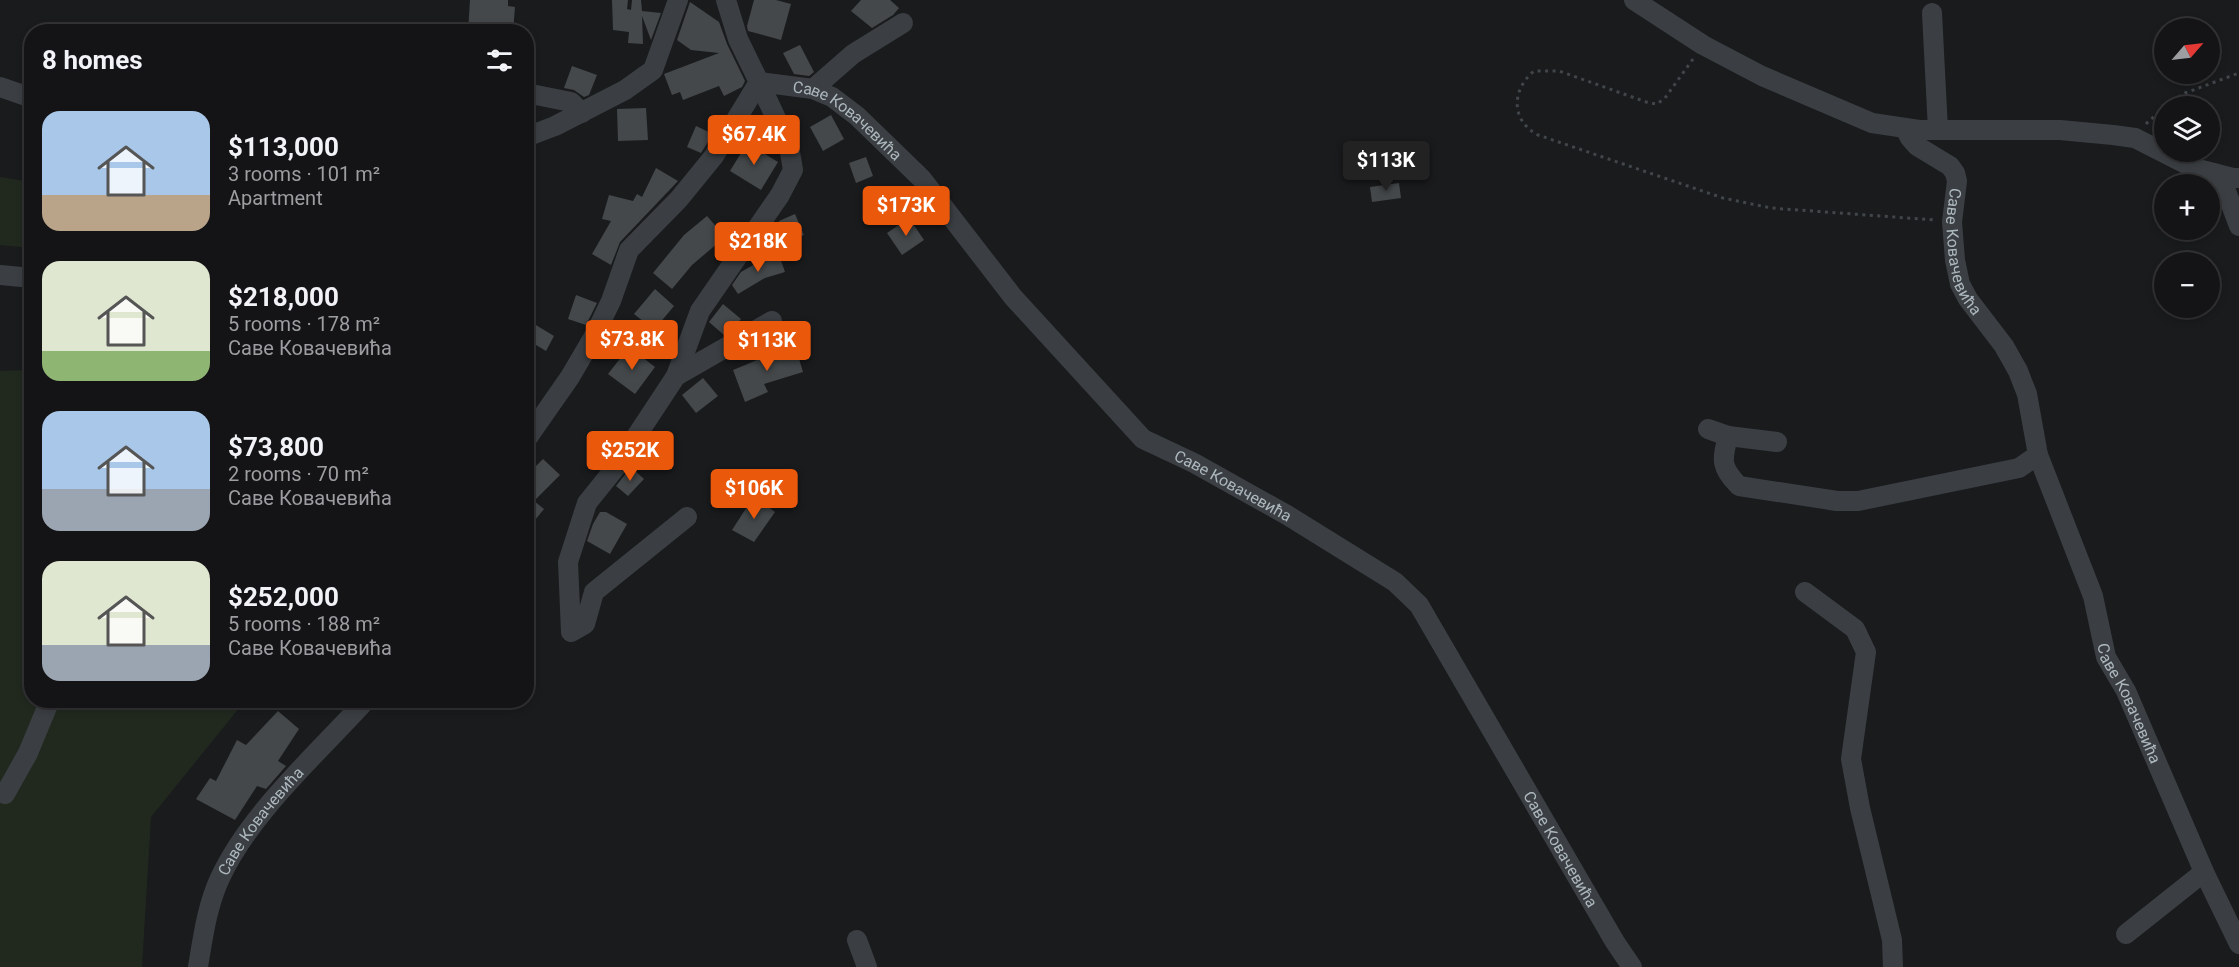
<!DOCTYPE html>
<meta charset="utf-8">
<style>
:root{--surface:#141416;--page:#1d1d1f;--text:#f1f3f6;--muted:#9d9ea1;--line:#333335;--accent:#ea580c}
body{margin:0;font-family:Roboto,sans-serif;background:var(--page);color:var(--text);height:100vh;display:flex;flex-direction:column;font-size:22px;white-space:nowrap}
*{box-sizing:border-box;margin:0}
p{font-size:20px;color:var(--muted)}
.icon{flex:none;width:33px;height:33px;fill:none;stroke:currentColor;stroke-width:2;stroke-linecap:round;stroke-linejoin:round}
.map{position:relative;flex:1;overflow:hidden}
.side{position:absolute;left:24px;top:24px;width:510px;height:684px;display:flex;flex-direction:column;background:var(--surface);border-radius:24px;box-shadow:0 3px 9px #0003,0 0 0 2px var(--line)}
.side>*{flex:none}
.needle{width:39px;rotate:62deg}
.buttons{position:absolute;left:2154px;top:18px;display:grid;gap:12px}
.buttons a{display:grid;place-items:center;width:66px;height:66px;border-radius:50%;background:var(--surface);box-shadow:0 3px 9px #0003,0 0 0 2px var(--line);font-size:30px}
.price{position:absolute;translate:-50% -51px;padding:0 14px;border-radius:6px;background:var(--accent);color:#fff;font-size:20px;line-height:39px;filter:drop-shadow(0 2px 3px #0008)}
.price::after{content:'';position:absolute;left:50%;top:36px;width:18px;height:14px;margin-left:-9px;background:inherit;clip-path:polygon(0 0,100% 0,50% 100%)}
.price.selected{background:#222;color:#fff}
ul{padding:0;list-style:none}
li{display:flex;align-items:center;gap:18px;height:150px;padding:0 18px}
li span{display:grid;place-items:center;flex:none;width:168px;height:120px;border-radius:18px;color:#555}
li>.icon{margin-inline-start:auto}
span .icon{width:72px;height:72px;fill:#fffc;stroke-width:1}
li b{font-size:26px}
h2{display:flex;justify-content:space-between;align-items:center;height:72px;padding:0 18px;font-size:26px}
.map>svg:first-child{display:block}
.green{fill:#21291f}
.building{fill:#44484a}
.lines{fill:none;stroke-linecap:round;stroke-linejoin:round}
.path{stroke:#41464a;stroke-width:3;stroke-dasharray:3 4.5;stroke-linecap:butt}
.minor{stroke:#3b3f43;stroke-width:20}
.labels{text-anchor:middle;stroke-width:4.5;stroke-linejoin:round;paint-order:stroke}
.street-label{font-size:16px;fill:#acb8be;stroke:#151618}
</style>
<div class="map">
<svg width="2239" height="967" viewBox="0 0 2239 967">
<rect width="100%" height="100%" fill="#1a1b1d"/>
<g class="green">
<path d="M0 177 31 182V248L0 245Z"/>
<path d="M31 370 32 700 257 701 240 707 151 817 142 967H0V371Z"/>
</g>
<g class="building">
<path d="M470 0H508V6L515 7 513 32H468Z"/>
<path d="M612 0H628L627 9 631 10 632 0H641L642 11 661 13 651 40 642 16 643 44 628 43 629 32 613 30Z"/>
<path d="M754 0H776L791 4 781 40 748 31 747 26Z"/>
<path d="M861 0H890L899 8 893 15 872 28 851 11Z"/>
<path d="M690 2 719 22 727 44 745 81 742 87 724 96 719 86 683 100 680 92 672 95 664 74 719 53 691 50 677 40Z"/>
<path d="M800 45 814 72 809 76 794 74 783 53Z"/>
<path d="M572 66 597 75 589 95 584 97 574 90 564 88Z"/>
<path d="M646 108 648 140 618 141 617 109Z"/>
<path d="M831 115 844 139 823 151 810 127Z"/>
<path d="M696 126 713 134 701 153 687 147Z"/>
<path d="M747 143 778 162 761 190 730 171Z"/>
<path d="M866 157 873 176 856 183 849 163Z"/>
<path d="M656 168 678 181 620 242 611 265 592 254 611 221 602 219 609 195 633 201 637 194 642 197Z"/>
<path d="M1399 183 1401 198 1372 202 1370 187Z"/>
<path d="M795 214 804 235 788 242 779 221Z"/>
<path d="M707 216 725 237 692 265 672 289 653 273 684 235Z"/>
<path d="M909 218 924 240 902 255 887 233Z"/>
<path d="M779 255 785 272 765 278 738 294 732 285 741 272 755 264V262Z"/>
<path d="M655 289 674 306 654 330 634 314Z"/>
<path d="M576 295 597 303 586 325 568 319Z"/>
<path d="M723 304 741 319 731 331 724 335 709 322Z"/>
<path d="M526 319 554 336 546 351 526 339Z"/>
<path d="M795 345 803 372 764 384 768 392 745 402 733 370 767 356 766 354Z"/>
<path d="M629 347 655 367 635 394 608 374Z"/>
<path d="M703 378 718 396 696 413 682 395Z"/>
<path d="M543 459 560 475 534 501 544 509 526 531V476Z"/>
<path d="M631 467 644 479 628 496 616 486Z"/>
<path d="M754 496 775 512 754 542 732 530Z"/>
<path d="M600 512H606L627 524 610 554 587 541 593 524Z"/>
<path d="M278 711 299 729 278 761 286 766 266 789 257 786 235 820 196 799 210 778 216 781 237 740 246 745Z"/>
</g>
<g class="lines">
<g class="path">
<path d="M1693 59 1665 98 1657 104 1649 103 1559 71H1534C1511 90 1511 121 1538 135L1723 198 1771 208 1935 220"/>
<path d="M2166 106 2185 93 2239 73"/>
<path d="M2146 124 2164 107"/>
</g>
<g class="minor">
<path d="M1634 0 1703 45 1762 76 1872 123 1919 130H2060L2113 135 2135 138 2194 168 2233 178H2239"/>
<path d="M1932 13 1938 130"/>
<path id="s1" d="M759 82 813 89 832 97 857 116 922 179 1013 297 1143 439 1194 463 1287 515 1395 582 1419 605 1615 942 1632 967"/>
<path d="M0 87 32 98"/>
<path d="M813 89 853 54 903 23"/>
<path d="M526 93 571 102 582 113"/>
<path id="s2" d="M1905 128 1910 138 1917 146 1950 166 1955 173 1957 181 1952 222 1955 260 1960 284 1968 299 2004 346 2018 371 2027 394 2038 455 2093 596 2106 657 2126 691 2204 872 2239 944"/>
<path d="M526 137 555 126 625 90 653 70 678 0"/>
<path d="M2220 175 2239 226"/>
<path d="M0 275 32 278"/>
<path d="M676 376 772 321"/>
<path d="M1708 429 1728 436 1777 442"/>
<path d="M1728 436C1722 460 1720 467 1739 486L1837 501H1858L2019 468 2038 455"/>
<path d="M526 440 570 377 594 336 611 301 629 250 679 199 714 156 759 82 738 39 726 0"/>
<path d="M687 517 594 592 585 624 571 632 568 562 587 503 616 467 676 376 700 311 780 195 793 170 789 146 759 82"/>
<path d="M1805 592 1855 629 1866 652 1851 759 1860 808 1892 940 1893 967"/>
<path d="M5 794 28 753 50 700"/>
<path d="M2126 934 2204 872"/>
<path d="M857 940 867 967"/>
<path id="s3" d="M198 967C203 937 207 906 220 878 250 813 318 753 366 700"/>
</g>
</g>
<g class="labels">
<g class="street-label">
<text dy="6" stroke="none"><textPath href="#s1" startOffset="100">Саве Ковачевића</textPath></text>
<text dy="6" stroke="none"><textPath href="#s2" startOffset="150">Саве Ковачевића</textPath></text>
<text dy="6" stroke="none"><textPath href="#s1" startOffset="640">Саве Ковачевића</textPath></text>
<text dy="6" stroke="none"><textPath href="#s2" startOffset="638">Саве Ковачевића</textPath></text>
<text dy="6" stroke="none"><textPath href="#s3" startOffset="162">Саве Ковачевића</textPath></text>
<text dy="6" stroke="none"><textPath href="#s1" startOffset="1144">Саве Ковачевића</textPath></text>
</g>
</g>
</svg>
<div class="buttons">
<a><svg class="needle" viewBox="-14 -14 28 28"><path d="M0-13l5 13h-10z" fill="#e53935"/><path d="M0 13l5-13h-10z" fill="#9d9ea1"/></svg></a>
<a><svg class="icon" aria-label="layers" viewBox="0 0 24 24"><path d="M12 4l9 5-9 5-9-5zM3 14l9 5 9-5"/></svg></a>
<a>+</a>
<a>−</a>
</div>
<b class="price" style="left:754px;top:166px">$67.4K</b>
<b class="price selected" style="left:1386px;top:192px">$113K</b>
<b class="price" style="left:906px;top:237px">$173K</b>
<b class="price" style="left:758px;top:273px">$218K</b>
<b class="price" style="left:632px;top:371px">$73.8K</b>
<b class="price" style="left:767px;top:372px">$113K</b>
<b class="price" style="left:630px;top:482px">$252K</b>
<b class="price" style="left:754px;top:520px">$106K</b>
<section class="side">
<h2>8 homes<svg class="icon" aria-label="filters" viewBox="0 0 24 24"><path d="M4 7h16M4 17h16"/><circle cx="9" cy="7" r="2"/><circle cx="15" cy="17" r="2"/></svg></h2>
<ul>
<li><span style="background:linear-gradient(#a9c7e8 70%,#b9a48a 0)"><svg class="icon" aria-label="home" viewBox="0 0 24 24"><path d="M3 11l9-7 9 7M6 9v11h12V9"/></svg></span><div><b>$113,000</b><p>3 rooms · 101 m²</p><p>Apartment</p></div></li>
<li><span style="background:linear-gradient(#dfe7d0 75%,#8fb573 0)"><svg class="icon" aria-label="home" viewBox="0 0 24 24"><path d="M3 11l9-7 9 7M6 9v11h12V9"/></svg></span><div><b>$218,000</b><p>5 rooms · 178 m²</p><p>Саве Ковачевића</p></div></li>
<li><span style="background:linear-gradient(#a9c7e8 65%,#9aa5b1 0)"><svg class="icon" aria-label="home" viewBox="0 0 24 24"><path d="M3 11l9-7 9 7M6 9v11h12V9"/></svg></span><div><b>$73,800</b><p>2 rooms · 70 m²</p><p>Саве Ковачевића</p></div></li>
<li><span style="background:linear-gradient(#dfe7d0 70%,#9aa5b1 0)"><svg class="icon" aria-label="home" viewBox="0 0 24 24"><path d="M3 11l9-7 9 7M6 9v11h12V9"/></svg></span><div><b>$252,000</b><p>5 rooms · 188 m²</p><p>Саве Ковачевића</p></div></li>
</ul>
</section>
</div>
